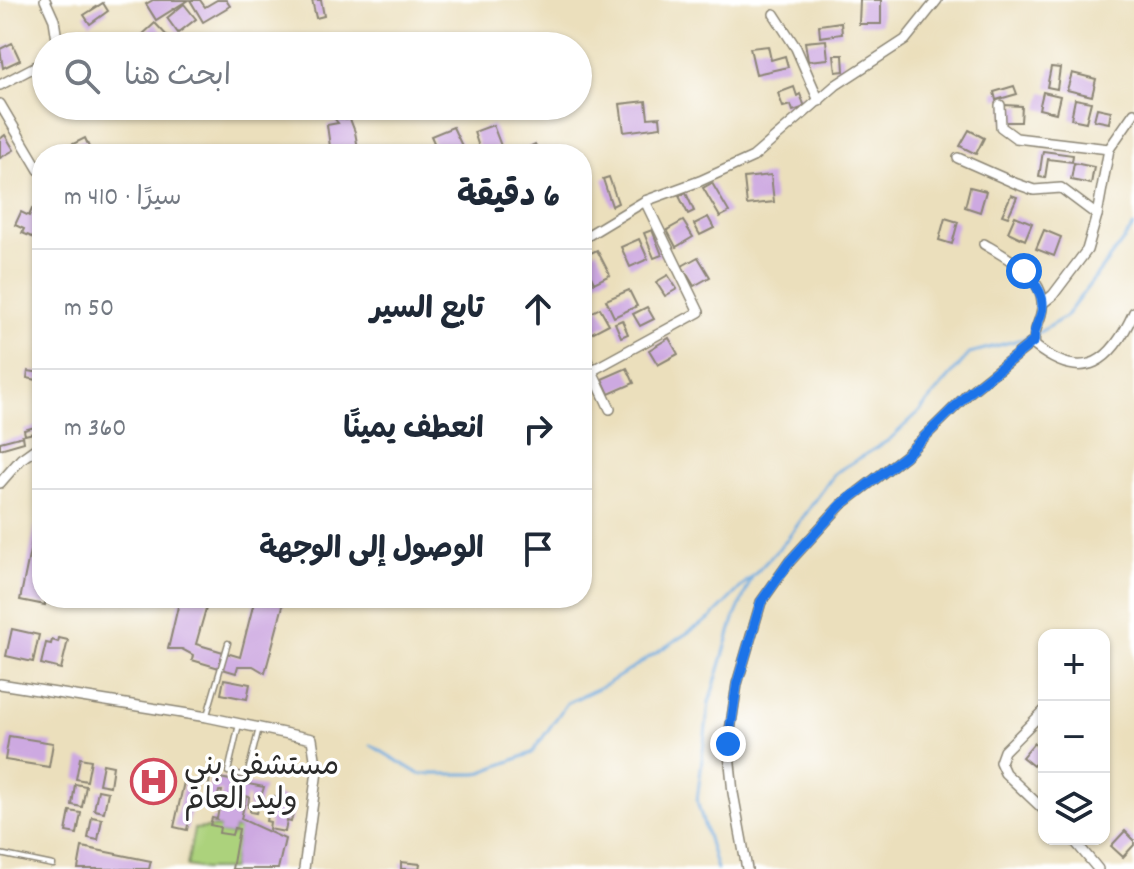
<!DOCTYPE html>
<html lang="ar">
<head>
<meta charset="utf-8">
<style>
  body { margin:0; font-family:Dekko,"Playpen Sans Arabic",sans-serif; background:#f2f2f3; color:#1f2937; direction:rtl }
  .controls { position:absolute; right:24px; bottom:24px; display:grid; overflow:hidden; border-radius:16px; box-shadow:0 2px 6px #0004 }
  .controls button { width:72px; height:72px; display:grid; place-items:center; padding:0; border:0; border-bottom:2px solid #e0e1e3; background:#fff; color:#1f2937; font:40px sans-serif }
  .stop { position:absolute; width:24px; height:24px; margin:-18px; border:6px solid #1a73e8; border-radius:50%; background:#fff }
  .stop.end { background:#1a73e8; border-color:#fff; box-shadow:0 2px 8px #0008 }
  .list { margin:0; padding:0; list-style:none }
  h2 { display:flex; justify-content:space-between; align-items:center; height:104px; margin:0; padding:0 32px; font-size:34px }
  h2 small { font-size:26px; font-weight:400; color:#747a83 }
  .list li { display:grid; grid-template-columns:52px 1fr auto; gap:24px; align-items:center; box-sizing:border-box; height:120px; padding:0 32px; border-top:2px solid #e0e1e3 }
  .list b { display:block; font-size:30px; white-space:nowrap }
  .list em { font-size:26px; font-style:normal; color:#747a83 }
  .icon { flex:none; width:44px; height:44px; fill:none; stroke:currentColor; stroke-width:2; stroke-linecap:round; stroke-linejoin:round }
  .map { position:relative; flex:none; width:1134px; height:869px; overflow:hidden; direction:ltr }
  .search { position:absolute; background:#fff; box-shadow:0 2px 6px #0004; left:32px; top:32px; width:560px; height:88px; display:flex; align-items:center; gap:20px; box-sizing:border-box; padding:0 28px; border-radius:44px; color:#747a83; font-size:30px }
  .panel { position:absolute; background:#fff; box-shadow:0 2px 6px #0004; left:32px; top:144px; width:560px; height:464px; border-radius:32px; direction:rtl }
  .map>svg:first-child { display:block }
  .green { fill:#acd27c; stroke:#6c7e54; stroke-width:2 }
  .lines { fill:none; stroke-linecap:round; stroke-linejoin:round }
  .stream { stroke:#6ba7dc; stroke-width:3 }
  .building { fill:#cda9e1 }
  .lane-casing { stroke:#8b8574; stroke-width:7 }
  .street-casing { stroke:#8b8574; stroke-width:12 }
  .lane { stroke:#fff; stroke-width:4 }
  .street { stroke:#fff; stroke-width:9 }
  .route { stroke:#1a73e8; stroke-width:10 }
  .labels { text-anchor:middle; stroke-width:7; stroke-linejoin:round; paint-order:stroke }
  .poi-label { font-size:30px; fill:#2b2b2b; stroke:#fff; text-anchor:start }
</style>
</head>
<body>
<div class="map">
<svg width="1134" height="869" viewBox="0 0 1134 869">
  <rect width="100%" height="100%" fill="#fff"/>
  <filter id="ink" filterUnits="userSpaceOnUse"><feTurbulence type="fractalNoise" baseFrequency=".0125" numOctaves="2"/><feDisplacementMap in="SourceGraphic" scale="16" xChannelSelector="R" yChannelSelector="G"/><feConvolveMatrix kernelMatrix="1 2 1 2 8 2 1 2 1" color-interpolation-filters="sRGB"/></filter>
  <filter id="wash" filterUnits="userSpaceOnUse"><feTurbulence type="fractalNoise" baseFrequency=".006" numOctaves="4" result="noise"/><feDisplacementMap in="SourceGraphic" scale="32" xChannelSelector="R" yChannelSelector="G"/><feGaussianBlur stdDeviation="1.8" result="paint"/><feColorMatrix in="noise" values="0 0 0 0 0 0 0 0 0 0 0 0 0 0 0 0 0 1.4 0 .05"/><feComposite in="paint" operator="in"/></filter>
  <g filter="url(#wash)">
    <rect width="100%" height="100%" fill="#ebdfbc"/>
    <!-- green -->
    <path class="green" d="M220,827V833L232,835L234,828L240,829L232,869H204L187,866L194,829Z"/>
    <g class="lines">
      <!-- stream -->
      <g class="stream">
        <path d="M371,745L419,774H477L532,753L567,703L607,684L711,618L749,579"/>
        <path d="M717,869L697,801L709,703L734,619L752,577L786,541L835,473L889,440L920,411L970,353L1033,336L1065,317L1134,226"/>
      </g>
    </g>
    <g id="blocks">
      <!-- building -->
      <g class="building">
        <path d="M153,0H188L156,20L146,4Z"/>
        <path d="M190,0H200L205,7L217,0H226L230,6L203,22Z"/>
        <path d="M312,0H321L324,16L316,18Z"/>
        <path d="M860,0H881V24H859Z"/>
        <path d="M103,3L108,11L90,24L84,15Z"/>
        <path d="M184,4L196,19L178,33L167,18Z"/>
        <path d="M841,22L842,34L820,37L819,25Z"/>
        <path d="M155,23L170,39L162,46H152L142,35Z"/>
        <path d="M826,40L828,59L808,61L805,42Z"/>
        <path d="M12,43L20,60L3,68L0,49Z"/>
        <path d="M768,46L771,60L785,56L788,67L756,74L750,48Z"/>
        <path d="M834,55H843L844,71L836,72Z"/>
        <path d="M1051,67L1060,68L1057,89L1047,87Z"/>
        <path d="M1072,73L1096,79L1092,96L1067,90Z"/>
        <path d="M1014,86L1017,94L996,100L994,92Z"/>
        <path d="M794,87L797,96L800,94L805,107L793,111L791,105L783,107L778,93Z"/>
        <path d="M1043,92L1060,96L1056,113L1039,109Z"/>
        <path d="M1075,99L1091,102L1086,122L1071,119Z"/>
        <path d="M646,101L648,118L660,117L661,127L624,132L620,104Z"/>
        <path d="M1004,105L1022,106L1021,122H1004Z"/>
        <path d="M1097,108L1111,111L1109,123L1094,120Z"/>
        <path d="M334,118L350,119L355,132L359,154H331L327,125L338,123Z"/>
        <path d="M493,125L501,146L481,153L474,132Z"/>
        <path d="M453,127L463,148L448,154H439L431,136Z"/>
        <path d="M969,130L984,138L976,154L960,146Z"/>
        <path d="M5,135L14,150L0,158V139Z"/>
        <path d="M85,138L92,154H68L65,148Z"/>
        <path d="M535,144L540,154H525L523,150Z"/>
        <path d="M1043,151L1073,155L1072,162L1048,159L1045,178L1039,177Z"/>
        <path d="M1074,163L1094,167L1091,184L1071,180Z"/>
        <path d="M771,175L774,202L747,205L744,178Z"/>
        <path d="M609,177L618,203L612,206L603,179Z"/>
        <path d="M712,183L729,212L720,217L703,188Z"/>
        <path d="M970,187L986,191L980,212L965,207Z"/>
        <path d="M686,193L694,211L688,214L679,196Z"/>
        <path d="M1011,195L1017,197L1008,217L1002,215Z"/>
        <path d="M32,209L42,214V241L22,233L24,229L15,225L21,212L29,216Z"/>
        <path d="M1015,216L1032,223L1025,240L1008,232Z"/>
        <path d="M708,217L714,228L700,235L694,224Z"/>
        <path d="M945,218L958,222L952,244L939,240Z"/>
        <path d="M683,221L693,237L676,247L667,230Z"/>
        <path d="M652,230L662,255L654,258L644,233Z"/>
        <path d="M1044,230L1061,237L1054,256L1036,249Z"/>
        <path d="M639,239L648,259L630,267L621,247Z"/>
        <path d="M597,250L610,275L594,283L582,257Z"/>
        <path d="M698,257L710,277L694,286L682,266Z"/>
        <path d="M668,275L677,289L665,296L656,282Z"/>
        <path d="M629,290L637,306L614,317L606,300Z"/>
        <path d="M647,307L654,319L640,326L633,314Z"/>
        <path d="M600,308L609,324L590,334L582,318Z"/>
        <path d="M622,320L628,334L621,337L615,323Z"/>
        <path d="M669,338L678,354L658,365L649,350Z"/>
        <path d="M627,368L634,383L609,394L602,379Z"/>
        <path d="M28,371L42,373V381L27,378Z"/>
        <path d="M42,425V431L25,435L24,430Z"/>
        <path d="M23,436L24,442L0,449V442Z"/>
        <path d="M35,526L42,528V598H46L45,605L20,600Z"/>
        <path d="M180,598H209L196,644L240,657L255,598H285L265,673L253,666H238L236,673L192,660L193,655L182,649H168Z"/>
        <path d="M12,629L39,635L33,662L6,656Z"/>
        <path d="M59,638L68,640L61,669L41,664L46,643L51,644L52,640L58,642Z"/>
        <path d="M224,679L250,684L247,699L221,694Z"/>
        <path d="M9,736L53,743L49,767L5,760Z"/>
        <path d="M1034,743L1044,754L1033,766L1022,757Z"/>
        <path d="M80,758L91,760L87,781L76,779Z"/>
        <path d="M103,764L113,766L110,786L99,784Z"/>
        <path d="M232,774L245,776L243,783L264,787L256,813L250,812V808L248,807L249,797L246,796L241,819L285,839L278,869H232L239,829L234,828L232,835L219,833L220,827L210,825L212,818L217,819L222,791H219L217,801L214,800L213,804L207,803L210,776L230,780Z"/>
        <path d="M184,782L196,785L187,830L174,827Z"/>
        <path d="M75,784L86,786L82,807L72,805Z"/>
        <path d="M98,790L108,792L104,812L94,810Z"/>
        <path d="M275,796L290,799L288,806L294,808L291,822L287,821L285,832L269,829L270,822L266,821L270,802L274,803Z"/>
        <path d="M70,811L81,813L77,834L66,832Z"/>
        <path d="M92,817L102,819L98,840L88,838Z"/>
        <path d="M1125,831L1134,840V845L1123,857L1111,846Z"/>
        <path d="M82,847L151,861L149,869H78Z"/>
        <path d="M401,862L420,864L419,869H401Z"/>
      </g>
    </g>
  </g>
  <g filter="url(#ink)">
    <use href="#blocks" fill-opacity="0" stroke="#8b8574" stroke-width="2"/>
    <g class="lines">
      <defs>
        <g id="lane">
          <path d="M207,715L228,643"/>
          <path d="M239,724L228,772L247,776L259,728"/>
          <path d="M0,854L53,865"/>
        </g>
        <g id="street">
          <path d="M45,0L54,20L58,46"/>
          <path d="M774,14L796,48L819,101"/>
          <path d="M58,38L72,40L78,46"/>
          <path d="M0,85L46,61"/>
          <path d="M0,104L39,170"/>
          <path d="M1000,105L1001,127L1016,138L1109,149"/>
          <path d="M958,158L1017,184L1034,190L1061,188L1097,215"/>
          <path d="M582,239L645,201L700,181L753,157L836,85L905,40L937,0"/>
          <path d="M984,244C1006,257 1046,277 1042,308C1041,322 1032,330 1035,346C1085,385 1112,361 1134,312"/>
          <path d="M1043,303L1053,295L1087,250L1097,215L1109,149L1134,113"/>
          <path d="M582,350L610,409"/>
          <path d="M593,370L699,312L645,201"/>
          <path d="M0,483L21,459L42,444"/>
          <path d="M0,684L207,717L312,739L317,771L304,869"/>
          <path d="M1044,711L1004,751L1000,762L1005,773L1044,810"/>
          <path d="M1073,839L1098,869"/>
          <path d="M747,869L733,793L728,744L737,684L761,602L790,561L841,505L905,456L970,392L1034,341"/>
        </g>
      </defs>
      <!-- lane casing -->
      <use href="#lane" class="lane-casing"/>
      <!-- street casing -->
      <use href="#street" class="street-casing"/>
      <!-- lane -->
      <use href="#lane" class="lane"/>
      <!-- street -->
      <use href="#street" class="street"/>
    </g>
  </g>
  <g class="lines" filter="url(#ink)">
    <!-- route -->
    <path class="route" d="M728,744L737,684L761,602L790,561L841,505L905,456L970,392L1034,341C1033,330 1038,325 1041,314C1047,297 1035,283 1024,271"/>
  </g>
  <!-- icons -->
  <defs>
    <symbol id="hospital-ring" viewBox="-11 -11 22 22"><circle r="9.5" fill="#fff" stroke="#d1495b" stroke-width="1.5"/><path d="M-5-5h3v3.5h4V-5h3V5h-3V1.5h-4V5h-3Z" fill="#d1495b"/></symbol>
  </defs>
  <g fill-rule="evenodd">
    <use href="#hospital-ring" x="128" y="756" width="51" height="51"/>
  </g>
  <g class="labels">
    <!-- poi labels -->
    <g class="poi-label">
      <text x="184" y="774">مستشفى بني<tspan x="184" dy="34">وليد العام</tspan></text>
    </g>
  </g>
</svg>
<div class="controls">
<button>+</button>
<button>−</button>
<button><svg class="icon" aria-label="layers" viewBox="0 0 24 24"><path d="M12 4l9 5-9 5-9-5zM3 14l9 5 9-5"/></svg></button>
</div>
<div class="stop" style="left:1024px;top:271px"></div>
<div class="stop end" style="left:728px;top:744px"></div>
<div class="search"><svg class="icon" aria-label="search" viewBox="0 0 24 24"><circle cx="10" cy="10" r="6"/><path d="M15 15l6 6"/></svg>ابحث هنا</div>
<section class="panel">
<h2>6 دقيقة<small>سيرًا · 410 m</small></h2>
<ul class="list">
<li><svg class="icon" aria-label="ahead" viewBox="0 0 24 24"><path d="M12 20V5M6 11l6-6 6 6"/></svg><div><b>تابع السير</b></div><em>50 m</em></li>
<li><svg class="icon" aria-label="right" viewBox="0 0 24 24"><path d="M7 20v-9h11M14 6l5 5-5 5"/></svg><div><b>انعطف يمينًا</b></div><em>360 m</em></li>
<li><svg class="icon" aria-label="arrive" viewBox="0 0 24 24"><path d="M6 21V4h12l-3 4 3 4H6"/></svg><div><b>الوصول إلى الوجهة</b></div></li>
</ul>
</section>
</div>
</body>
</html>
